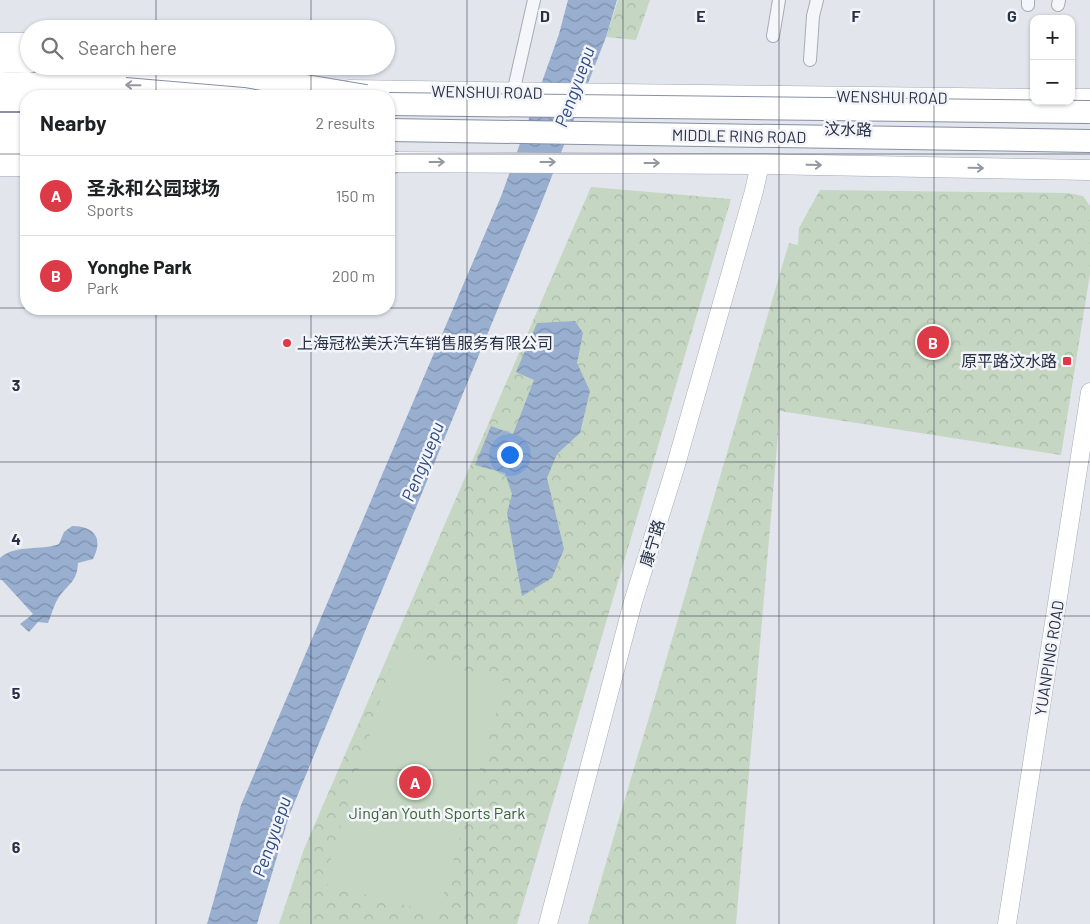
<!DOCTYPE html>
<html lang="en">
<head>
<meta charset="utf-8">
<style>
  body { margin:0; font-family:Barlow,"Noto Sans SC",sans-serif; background:#f2f2f2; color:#202124 }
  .controls { position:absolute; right:15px; top:15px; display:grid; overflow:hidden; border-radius:10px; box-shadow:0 1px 4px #0004 }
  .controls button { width:45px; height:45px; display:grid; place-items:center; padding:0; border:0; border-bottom:1px solid #e0e0e0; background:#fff; color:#202124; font:25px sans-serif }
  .you { position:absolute; left:509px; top:454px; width:18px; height:18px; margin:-12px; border:4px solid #fff; border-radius:50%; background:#1a73e8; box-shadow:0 0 0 8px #1a73e833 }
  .badge { display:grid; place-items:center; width:32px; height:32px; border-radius:50%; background:#de3946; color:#fff; font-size:16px; font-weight:700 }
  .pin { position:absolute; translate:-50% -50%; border:2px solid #fff; box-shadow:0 1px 5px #0006 }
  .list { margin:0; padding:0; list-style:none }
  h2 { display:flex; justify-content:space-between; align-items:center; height:65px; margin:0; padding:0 20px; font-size:21px }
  h2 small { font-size:16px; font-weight:400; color:#757577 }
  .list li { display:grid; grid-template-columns:32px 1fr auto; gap:15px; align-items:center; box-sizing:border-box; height:80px; padding:0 20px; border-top:1px solid #e0e0e0 }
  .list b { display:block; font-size:19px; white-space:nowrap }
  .list p { margin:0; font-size:16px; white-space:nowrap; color:#757577 }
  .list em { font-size:16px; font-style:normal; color:#757577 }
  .icon { flex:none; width:28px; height:28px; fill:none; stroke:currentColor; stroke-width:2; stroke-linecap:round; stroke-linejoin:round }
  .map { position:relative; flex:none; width:1090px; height:924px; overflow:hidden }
  .search { position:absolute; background:#fff; box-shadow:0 1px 4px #0004; left:20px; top:20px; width:375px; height:55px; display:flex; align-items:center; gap:12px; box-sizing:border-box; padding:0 18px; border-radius:28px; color:#757577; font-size:19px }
  .panel { position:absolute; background:#fff; box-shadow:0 1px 4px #0004; left:20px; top:90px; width:375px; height:225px; border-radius:20px }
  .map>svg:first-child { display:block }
  .park { fill:url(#park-crowns) }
  .pitch { fill:#c5d7c2 }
  .water { fill:url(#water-waves) }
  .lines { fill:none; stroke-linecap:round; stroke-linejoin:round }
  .street-casing { stroke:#a6abb7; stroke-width:14 }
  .secondary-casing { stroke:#a6abb7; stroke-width:19 }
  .primary-casing { stroke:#9fa8b9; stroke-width:21 }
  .highway-casing { stroke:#8790a4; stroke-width:24 }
  .street { stroke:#f5f6f9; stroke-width:12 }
  .secondary { stroke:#fff; stroke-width:18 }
  .primary { stroke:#fff; stroke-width:20 }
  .highway { stroke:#fff; stroke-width:22 }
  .highway-bridge-casing { stroke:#8790a4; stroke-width:24; stroke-linecap:butt }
  .highway-bridge { stroke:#fff; stroke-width:22 }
  .oneway { stroke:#9498a2 }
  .grid { fill:none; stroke:#283046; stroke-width:1; stroke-opacity:0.55 }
  .poi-dot { fill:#de3946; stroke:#f2f4f9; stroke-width:2 }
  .labels { text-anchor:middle; stroke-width:5; stroke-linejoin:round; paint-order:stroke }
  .street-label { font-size:16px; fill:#283046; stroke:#f2f4f9 }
  .poi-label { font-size:16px; fill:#283046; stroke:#f2f4f9; text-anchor:start }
  .park-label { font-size:16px; fill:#396333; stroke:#f2f4f9 }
  .water-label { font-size:18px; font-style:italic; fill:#2c4b7f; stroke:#f2f4f9 }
  .grid-label { font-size:16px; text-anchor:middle; font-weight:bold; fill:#283046; stroke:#f2f4f9; stroke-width:5; stroke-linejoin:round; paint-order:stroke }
</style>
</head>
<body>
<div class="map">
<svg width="1090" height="924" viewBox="0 0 1090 924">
  <defs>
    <pattern id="park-crowns" width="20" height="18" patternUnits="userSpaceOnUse" patternTransform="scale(1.25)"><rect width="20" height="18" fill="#c5d7c2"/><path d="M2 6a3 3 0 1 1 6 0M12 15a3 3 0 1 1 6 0" fill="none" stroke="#a9b9a8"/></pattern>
    <pattern id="water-waves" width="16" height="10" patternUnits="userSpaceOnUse" patternTransform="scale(1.25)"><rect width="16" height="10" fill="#99afd0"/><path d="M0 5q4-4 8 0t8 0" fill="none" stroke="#7d8fab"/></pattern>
  </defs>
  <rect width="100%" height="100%" fill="#e2e5ec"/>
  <!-- park -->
  <g class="park">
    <path d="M618,0H650L636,40L606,37Z"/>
    <path d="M591,187L731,199L517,924H279L304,849Z"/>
    <path d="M820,190L1068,193L1083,196L1090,206V274L1061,455L780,411L736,924H588L789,243L798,245L799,228Z"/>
  </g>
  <!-- pitch -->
  <path class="pitch" d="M396,651L505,682L438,914L323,883Z"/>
  <!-- water -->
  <g class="water">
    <path d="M568,0H617L606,37L543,199L289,816L257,924H207L241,805L502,194L559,34Z"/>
    <path d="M575,321L583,333L577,363L590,391L580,433L557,454L547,478L564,549L552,578L522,596L507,513L512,494L505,473L475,465L491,426L513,434L534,380L516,372L537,323Z"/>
    <path d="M72,526C94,526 104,538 93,559L78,563C77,582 69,583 59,597C55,602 51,616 48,623L38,622L29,632L20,624L33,614L2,580H0V558C15,544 41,551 59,544L64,532Z"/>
  </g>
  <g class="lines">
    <defs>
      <g id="street">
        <path d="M1028,5V0"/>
        <path d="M1058,5L1059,0"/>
        <path d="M773,36L779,0"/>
        <path d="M810,60L813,16L817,0"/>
        <path d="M513,93L534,0"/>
      </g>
      <g id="secondary">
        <path d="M548,924L633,602L675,468L754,191L760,164"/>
        <path d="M1007,924L1090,392"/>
      </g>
      <g id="primary">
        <path d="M0,43H29"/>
        <path d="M0,82L270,88"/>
        <path d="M349,90L617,94L1034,99"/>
        <path d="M1071,99H1090"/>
        <path d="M0,141L26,142"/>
        <path d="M389,162L760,164L1090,170"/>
        <path d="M0,166H26"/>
      </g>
      <g id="highway">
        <path d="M0,61L29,62"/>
        <path d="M0,100H26"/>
        <path d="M0,124H26"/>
        <path d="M389,130L1090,141"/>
        <path d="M0,154H26"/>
        <path d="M389,162H392"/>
      </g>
    </defs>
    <!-- street casing -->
    <use href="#street" class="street-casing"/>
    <!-- secondary casing -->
    <use href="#secondary" class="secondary-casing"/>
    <!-- primary casing -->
    <use href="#primary" class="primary-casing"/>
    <!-- highway casing -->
    <use href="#highway" class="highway-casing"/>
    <!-- street -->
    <use href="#street" class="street"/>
    <!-- secondary -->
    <use href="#secondary" class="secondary"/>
    <!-- primary -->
    <use href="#primary" class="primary"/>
    <!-- highway -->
    <use href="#highway" class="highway"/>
    <defs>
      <g id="highway-bridge">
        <path d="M127,66L245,76L366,96"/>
        <path d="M389,104L1090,112"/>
      </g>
    </defs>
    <!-- highway-bridge casing -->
    <use href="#highway-bridge" class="highway-bridge-casing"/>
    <!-- highway-bridge -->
    <use href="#highway-bridge" class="highway-bridge"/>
  </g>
  <!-- one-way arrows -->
  <defs><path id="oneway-shaft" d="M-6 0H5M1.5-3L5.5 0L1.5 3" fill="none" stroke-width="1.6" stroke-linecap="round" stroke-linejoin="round" transform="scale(1.25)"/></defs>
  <g class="oneway">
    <use href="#oneway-shaft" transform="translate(133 85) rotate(-179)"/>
    <use href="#oneway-shaft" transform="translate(437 162)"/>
    <use href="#oneway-shaft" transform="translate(548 162)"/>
    <use href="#oneway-shaft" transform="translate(652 163)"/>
    <use href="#oneway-shaft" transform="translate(814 165) rotate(1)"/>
    <use href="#oneway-shaft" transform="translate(976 168) rotate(1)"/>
  </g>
  <!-- grid -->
  <path class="grid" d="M156,0V29M311,0V29M467,0V924M623,0V924M779,0V924M934,0V924M156,66V96M311,66V96M0,154H26M389,154H1090M0,308H26M389,308H1090M156,309V924M311,309V924M0,462H1090M0,616H1090M0,770H1090"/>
  <!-- markers -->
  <g class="poi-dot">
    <circle cx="287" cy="343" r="5"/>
    <rect x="1062" y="356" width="10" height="10" rx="2.5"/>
  </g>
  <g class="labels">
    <!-- street labels -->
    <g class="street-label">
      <text transform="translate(487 92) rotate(1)" y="6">WENSHUI ROAD</text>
      <text transform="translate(892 97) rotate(1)" y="6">WENSHUI ROAD</text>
      <text transform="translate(848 129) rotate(1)" y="6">汶水路</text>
      <text transform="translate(739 136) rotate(1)" y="6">MIDDLE RING ROAD</text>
      <text transform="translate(652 543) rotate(-73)" y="6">康宁路</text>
      <text transform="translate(1049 658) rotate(-81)" y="6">YUANPING ROAD</text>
    </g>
    <!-- poi labels -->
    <g class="poi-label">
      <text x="297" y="349">上海冠松美沃汽车销售服务有限公司</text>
      <text x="1057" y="367" text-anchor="end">原平路汶水路</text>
    </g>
    <!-- park labels -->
    <g class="park-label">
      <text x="437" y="819">Jing'an Youth Sports Park</text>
    </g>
    <!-- water labels -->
    <g class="water-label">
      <text transform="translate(575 87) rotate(-70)" y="6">Pengyuepu</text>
      <text transform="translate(423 462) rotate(-68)" y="6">Pengyuepu</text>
      <text transform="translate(272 837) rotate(-71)" y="6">Pengyuepu</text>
    </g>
  </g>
  <g class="grid-label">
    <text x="545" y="22">D</text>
    <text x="701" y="22">E</text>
    <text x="856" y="22">F</text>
    <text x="1012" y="22">G</text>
    <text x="16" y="391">3</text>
    <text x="16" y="545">4</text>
    <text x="16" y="699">5</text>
    <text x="16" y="853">6</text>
  </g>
</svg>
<div class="controls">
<button>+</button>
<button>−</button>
</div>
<div class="you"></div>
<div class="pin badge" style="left:415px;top:782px">A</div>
<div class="pin badge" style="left:933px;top:342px">B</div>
<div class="search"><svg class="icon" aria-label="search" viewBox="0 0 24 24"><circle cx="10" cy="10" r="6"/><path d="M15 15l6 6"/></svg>Search here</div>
<section class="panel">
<h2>Nearby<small>2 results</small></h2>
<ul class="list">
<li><span class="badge">A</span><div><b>圣永和公园球场</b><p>Sports</p></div><em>150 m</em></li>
<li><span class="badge">B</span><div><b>Yonghe Park</b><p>Park</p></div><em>200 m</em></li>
</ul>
</section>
</div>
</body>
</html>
